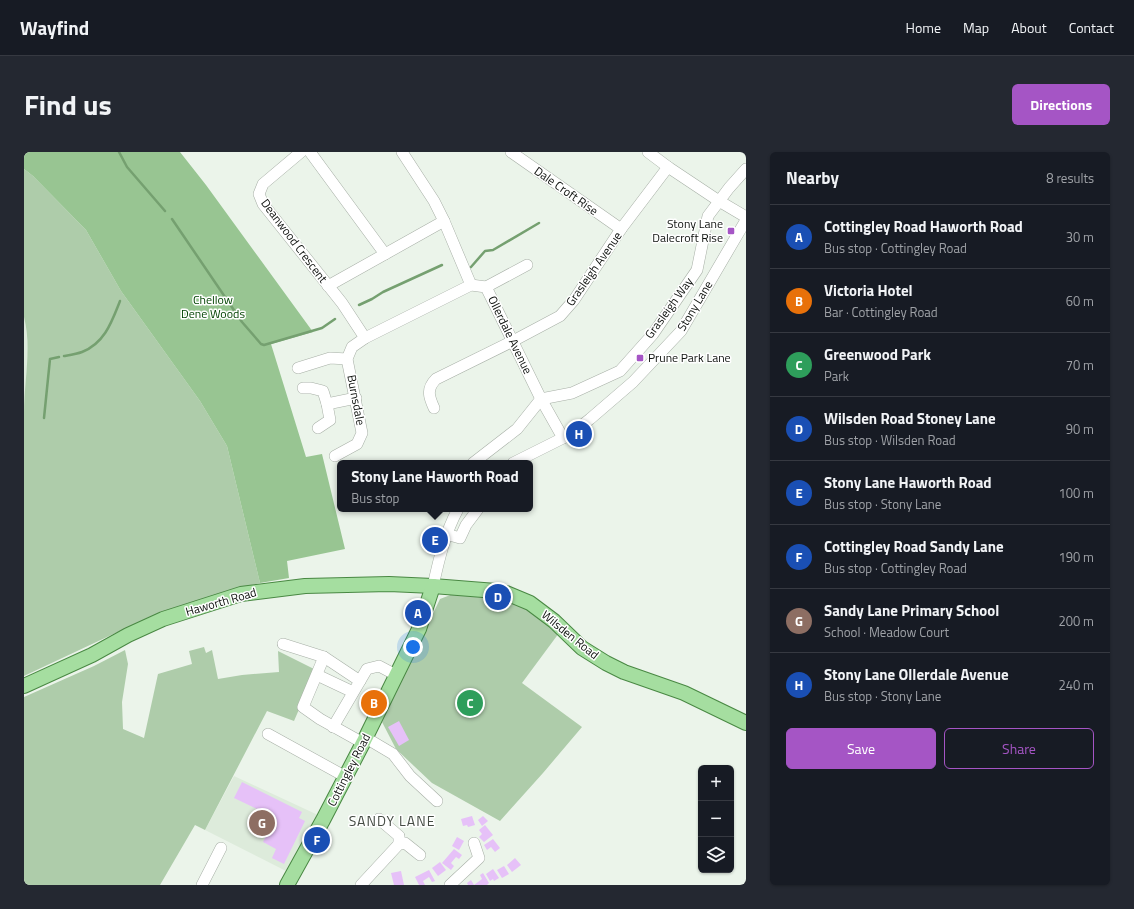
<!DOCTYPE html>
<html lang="en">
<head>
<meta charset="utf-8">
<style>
  body { margin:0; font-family:"Titillium Web",sans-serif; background:#242831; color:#f1f3f6 }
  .controls { position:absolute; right:12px; bottom:12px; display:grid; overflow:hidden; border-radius:6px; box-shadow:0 1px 3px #0004 }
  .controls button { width:36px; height:36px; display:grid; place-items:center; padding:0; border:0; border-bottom:1px solid #363941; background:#171b24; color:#f1f3f6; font:20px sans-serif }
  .you { position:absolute; left:389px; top:495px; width:14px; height:14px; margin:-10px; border:3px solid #fff; border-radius:50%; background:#1a73e8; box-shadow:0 0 0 6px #1a73e833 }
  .badge { display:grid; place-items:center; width:26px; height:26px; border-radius:50%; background:#a555c5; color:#fff; font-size:13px; font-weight:700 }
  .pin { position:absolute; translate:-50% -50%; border:2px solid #fff; box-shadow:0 1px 4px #0006 }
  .popup { position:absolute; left:313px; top:308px; width:196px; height:52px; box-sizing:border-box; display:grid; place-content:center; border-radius:6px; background:#171b24; filter:drop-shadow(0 1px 3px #0005); font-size:13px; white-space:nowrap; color:#9ea1a6 }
  .popup b { font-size:15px; color:#f1f3f6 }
  .popup::after { content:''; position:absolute; left:50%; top:100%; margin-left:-8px; border:8px solid transparent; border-top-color:#171b24 }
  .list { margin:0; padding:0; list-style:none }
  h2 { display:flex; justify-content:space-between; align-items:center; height:52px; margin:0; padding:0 16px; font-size:17px }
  h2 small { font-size:13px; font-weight:400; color:#9ea1a6 }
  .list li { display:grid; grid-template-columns:26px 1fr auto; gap:12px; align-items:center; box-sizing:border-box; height:64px; padding:0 16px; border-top:1px solid #363941 }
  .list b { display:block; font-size:15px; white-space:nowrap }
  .list p { margin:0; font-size:13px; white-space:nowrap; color:#9ea1a6 }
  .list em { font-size:13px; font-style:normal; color:#9ea1a6 }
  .actions { display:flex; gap:8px; padding:12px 16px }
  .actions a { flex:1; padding:9px 0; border:1px solid #a555c5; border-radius:6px; text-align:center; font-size:14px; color:#a555c5 }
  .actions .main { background:#a555c5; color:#fff }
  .icon { flex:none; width:22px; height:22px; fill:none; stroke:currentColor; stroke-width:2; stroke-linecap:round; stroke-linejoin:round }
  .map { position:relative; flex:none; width:722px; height:733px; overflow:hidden; border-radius:6px }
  header { display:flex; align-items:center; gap:24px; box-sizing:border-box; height:56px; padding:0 20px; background:#171b24; border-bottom:1px solid #363941 }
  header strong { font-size:19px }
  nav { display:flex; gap:22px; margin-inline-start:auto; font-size:14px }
  .intro { display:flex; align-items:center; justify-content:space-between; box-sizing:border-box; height:96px; padding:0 24px }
  h1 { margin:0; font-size:28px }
  .button { padding:10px 18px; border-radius:6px; background:#a555c5; color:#fff; font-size:14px; font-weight:700 }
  main { display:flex; gap:24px; padding:0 24px }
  aside { flex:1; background:#171b24; border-radius:6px; box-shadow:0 1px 3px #0004 }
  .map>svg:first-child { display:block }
  .built { fill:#ddebdb }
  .green { fill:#aeccaa }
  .forest { fill:#98c592 }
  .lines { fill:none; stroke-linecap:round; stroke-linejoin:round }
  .stream { stroke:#75a070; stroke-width:2.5 }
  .building { fill:#e6c1f8 }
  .minor-casing { stroke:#a7afa6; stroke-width:12 }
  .major-casing { stroke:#498843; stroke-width:16 }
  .minor { stroke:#fff; stroke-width:11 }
  .major { stroke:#a5dea0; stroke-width:14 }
  .poi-dot { fill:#a555c5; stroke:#fff; stroke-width:1.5 }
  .labels { text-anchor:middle; stroke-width:3; stroke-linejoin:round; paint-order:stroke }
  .street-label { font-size:12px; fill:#0d100d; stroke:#fff }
  .poi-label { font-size:12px; fill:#0d100d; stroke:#fff; text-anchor:end }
  .park-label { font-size:12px; fill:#004300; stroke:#fff }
  .quarter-label { font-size:14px; letter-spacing:1px; fill:#444b43; stroke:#fff }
</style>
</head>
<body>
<header>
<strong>Wayfind</strong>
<nav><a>Home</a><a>Map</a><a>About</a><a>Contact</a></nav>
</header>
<div class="intro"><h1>Find us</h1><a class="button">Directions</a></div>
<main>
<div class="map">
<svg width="722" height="733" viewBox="0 0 722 733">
  <rect width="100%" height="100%" fill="#ebf4ea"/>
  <!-- built -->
  <g class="built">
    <path d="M0,165L2,171L4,201L0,258Z"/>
    <path d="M210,624L294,663L264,720L181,678Z"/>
  </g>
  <!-- green -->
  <g class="green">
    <path d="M0,17L9,24L62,78L97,139L176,249L203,294L236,431L198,441L100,477L0,524C0,436 0,349 0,261C0,229 8,196 0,165Z"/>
    <path d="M429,442C456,443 483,444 507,457C517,463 526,474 535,481L498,531L558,575L519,621L476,669L408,631L372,597L358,570L383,515L416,447Z"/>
    <path d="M180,495L182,501L188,498L194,527L218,523L255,520L254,499L292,518L270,569L243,559L181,678L171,673L136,733H0V545L70,514L101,498L104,512L98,550L99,577L120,586L134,522L168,512L165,499Z"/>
  </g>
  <!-- forest -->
  <path class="forest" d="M0,0H156L182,33L289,180L247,192L282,305L298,302L321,397L263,409L265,426L236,431L203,294L176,249L97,139L62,78L9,24L0,17Z"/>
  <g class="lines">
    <!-- stream -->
    <g class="stream">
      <path d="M95,0L103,15L141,59"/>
      <path d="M148,67L218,170L237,192L240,193L298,176L311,167"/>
      <path d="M447,115L461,99L469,98L515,71"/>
      <path d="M335,153L348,147L359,140L418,113"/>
      <path d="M40,204C46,203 53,202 58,200C81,191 88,169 96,149"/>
      <path d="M20,266L26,207L35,205"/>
    </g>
  </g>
  <!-- building -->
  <g class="building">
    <path d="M375,569L385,588L375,594L364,575Z"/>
    <path d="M218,630L278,660L275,666L281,669L260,712L248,706L252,697L239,690L243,682L225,673L233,657L210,646Z"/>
    <path d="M448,664L451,673L444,675L443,673L439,674L437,667Z"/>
    <path d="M459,664L464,669L458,674L454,668Z"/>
    <path d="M461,673L469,683L460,690L455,685L458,682L455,678Z"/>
    <path d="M433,685L440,689L435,698L428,694Z"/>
    <path d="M469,687L476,696L471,700L467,695L463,698L460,693Z"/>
    <path d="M430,697L438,703L435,707L432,705L427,711L430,714L427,718L418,711Z"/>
    <path d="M491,706L497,713L488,720L483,713Z"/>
    <path d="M416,710L422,718L414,724L408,716Z"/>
    <path d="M480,714L485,722L478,726L473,718Z"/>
    <path d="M469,717L475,726L470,729L469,727L466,729L462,722Z"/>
    <path d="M405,718L411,729L408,730L405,725L399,729L401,733H395L391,725Z"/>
    <path d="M377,719L380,733H370L367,721Z"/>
    <path d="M459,721L465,731L463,733H444L443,731L447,728L450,733L458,727L456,723Z"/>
  </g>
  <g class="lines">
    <defs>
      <g id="minor">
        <path d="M277,0L239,32L235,42L239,52L318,151L341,186"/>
        <path d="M286,0L361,102"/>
        <path d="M378,0L410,49L420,69L447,133"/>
        <path d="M487,0L597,77"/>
        <path d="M624,0L644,15L695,49L722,65"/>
        <path d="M304,134L420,69"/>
        <path d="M462,135L503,113"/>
        <path d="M274,216L306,206L323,207"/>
        <path d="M279,236H287L299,239L303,252L306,268L294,276"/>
        <path d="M303,252L332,246"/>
        <path d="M410,256C405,245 402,237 412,227L489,189L536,164L550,148L597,77L644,15"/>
        <path d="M311,304L333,292L338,281L323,207L328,195L341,186L447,133L462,135L517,247L539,286"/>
        <path d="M449,311L493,277L517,247L548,241L596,219L629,182L673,118L684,64L705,36L722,17"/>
        <path d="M489,311L547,282L566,267L609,230L657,179L722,68"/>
        <path d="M422,382L436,386L442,373L454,357"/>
        <path d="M409,434C415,407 421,381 434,357"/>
        <path d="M259,492L300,505L336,529"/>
        <path d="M300,505L279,555L296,567L339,591"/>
        <path d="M293,523L329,540"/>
        <path d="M309,575L343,517L355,514L372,523"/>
        <path d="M244,582L322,625"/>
        <path d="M342,586L369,602L386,624L413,649"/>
        <path d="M355,667L375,684V692"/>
        <path d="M178,733L197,696"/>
        <path d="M337,733L375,692L381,691L396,703"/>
        <path d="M426,733L455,706L450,691"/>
      </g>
      <g id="major">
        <path d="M0,534L68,503L104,483L139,467L217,442L281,434L365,432L409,434L472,439L482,441L506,451L530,469L558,496L582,511L600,520L660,541L722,571"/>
        <path d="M263,733L299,668L339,591L395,477L409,434"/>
      </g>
    </defs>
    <!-- minor casing -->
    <use href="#minor" class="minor-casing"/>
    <!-- major casing -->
    <use href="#major" class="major-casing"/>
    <!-- minor -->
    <use href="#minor" class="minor"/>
    <!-- major -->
    <use href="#major" class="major"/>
  </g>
  <!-- markers -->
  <g class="poi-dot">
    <rect x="703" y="75" width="8" height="8" rx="2"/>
    <rect x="612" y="202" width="8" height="8" rx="2"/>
  </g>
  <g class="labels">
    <!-- street labels -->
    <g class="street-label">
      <text transform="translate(542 39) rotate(35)" y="4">Dale Croft Rise</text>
      <text transform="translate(270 89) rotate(53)" y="4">Deanwood Crescent</text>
      <text transform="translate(570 117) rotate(-55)" y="4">Grasleigh Avenue</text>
      <text transform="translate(671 154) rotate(-59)" y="4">Stony Lane</text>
      <text transform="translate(645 156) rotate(-54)" y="4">Grasleigh Way</text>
      <text transform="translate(486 183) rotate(64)" y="4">Ollerdale Avenue</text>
      <text transform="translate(332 248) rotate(79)" y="4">Burnsdale</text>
      <text transform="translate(197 450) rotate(-16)" y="4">Haworth Road</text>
      <text transform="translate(546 483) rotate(39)" y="4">Wilsden Road</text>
      <text transform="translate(325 618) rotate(-63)" y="4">Cottingley Road</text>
    </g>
    <!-- poi labels -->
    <g class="poi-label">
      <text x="699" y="76">Stony Lane<tspan x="699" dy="14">Dalecroft Rise</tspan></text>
      <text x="624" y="210" text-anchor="start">Prune Park Lane</text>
    </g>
    <!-- park labels -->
    <g class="park-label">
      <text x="189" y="152">Chellow<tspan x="189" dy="14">Dene Woods</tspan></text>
    </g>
    <!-- quarter labels -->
    <g class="quarter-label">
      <text x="368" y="674">SANDY LANE</text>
    </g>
  </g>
</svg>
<div class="controls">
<button>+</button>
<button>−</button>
<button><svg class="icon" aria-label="layers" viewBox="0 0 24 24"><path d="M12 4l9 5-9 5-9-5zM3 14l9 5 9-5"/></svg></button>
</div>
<div class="you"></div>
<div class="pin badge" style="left:394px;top:461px;background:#1a4fb4">A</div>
<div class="pin badge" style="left:350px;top:551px;background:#e8710a">B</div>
<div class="pin badge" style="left:446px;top:551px;background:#2e9e5b">C</div>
<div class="pin badge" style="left:474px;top:445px;background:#1a4fb4">D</div>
<div class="pin badge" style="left:411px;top:388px;background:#1a4fb4">E</div>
<div class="popup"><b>Stony Lane Haworth Road</b>Bus stop</div>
<div class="pin badge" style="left:293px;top:688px;background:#1a4fb4">F</div>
<div class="pin badge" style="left:238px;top:671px;background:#8d6e63">G</div>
<div class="pin badge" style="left:555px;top:282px;background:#1a4fb4">H</div>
</div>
<aside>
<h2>Nearby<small>8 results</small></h2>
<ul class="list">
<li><span class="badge" style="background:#1a4fb4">A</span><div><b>Cottingley Road Haworth Road</b><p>Bus stop · Cottingley Road</p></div><em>30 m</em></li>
<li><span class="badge" style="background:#e8710a">B</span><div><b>Victoria Hotel</b><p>Bar · Cottingley Road</p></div><em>60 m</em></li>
<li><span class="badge" style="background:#2e9e5b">C</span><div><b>Greenwood Park</b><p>Park</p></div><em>70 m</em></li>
<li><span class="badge" style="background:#1a4fb4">D</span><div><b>Wilsden Road Stoney Lane</b><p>Bus stop · Wilsden Road</p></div><em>90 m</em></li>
<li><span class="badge" style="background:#1a4fb4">E</span><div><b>Stony Lane Haworth Road</b><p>Bus stop · Stony Lane</p></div><em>100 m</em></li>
<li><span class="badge" style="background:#1a4fb4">F</span><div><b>Cottingley Road Sandy Lane</b><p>Bus stop · Cottingley Road</p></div><em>190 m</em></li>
<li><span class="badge" style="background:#8d6e63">G</span><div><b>Sandy Lane Primary School</b><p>School · Meadow Court</p></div><em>200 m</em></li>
<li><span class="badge" style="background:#1a4fb4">H</span><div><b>Stony Lane Ollerdale Avenue</b><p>Bus stop · Stony Lane</p></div><em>240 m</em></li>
</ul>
<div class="actions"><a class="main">Save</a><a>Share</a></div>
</aside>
</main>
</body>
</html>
